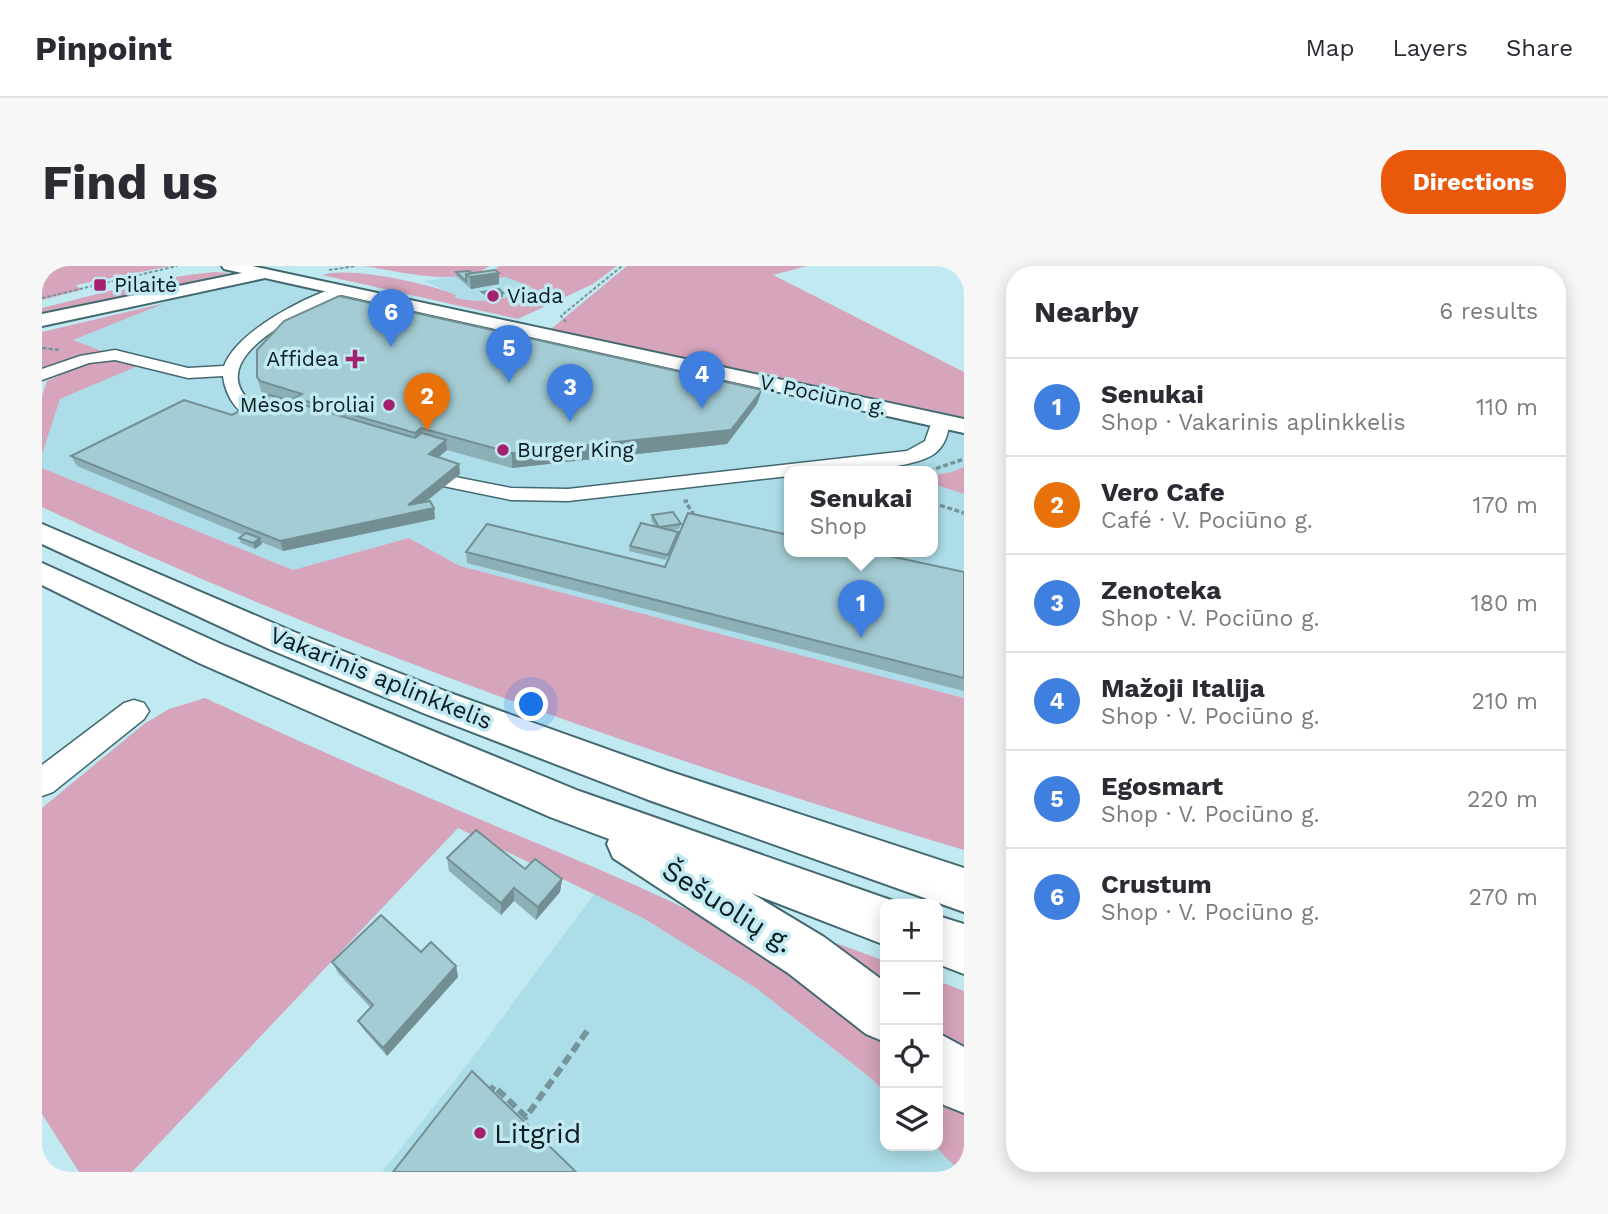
<!DOCTYPE html>
<html lang="en">
<head>
<meta charset="utf-8">
<style>
  body { margin:0; font-family:"Work Sans",sans-serif; background:#f7f7f7; color:#2b2b33 }
  .controls { position:absolute; right:21px; bottom:21px; display:grid; overflow:hidden; border-radius:14px; box-shadow:0 4px 18px #0003 }
  .controls button { width:63px; height:63px; display:grid; place-items:center; padding:0; border:0; border-bottom:2px solid #e1e1e2; background:#fff; color:#2b2b33; font:35px sans-serif }
  .you { position:absolute; left:490px; top:439px; width:24px; height:24px; margin:-18px; border:5px solid #fff; border-radius:50%; background:#1a73e8; box-shadow:0 0 0 10px #1a73e833 }
  .badge { display:grid; place-items:center; width:46px; height:46px; border-radius:50%; background:#ea580c; color:#fff; font-size:23px; font-weight:700 }
  .pin { position:absolute; translate:-50% -58px; filter:drop-shadow(0 2px 4px #0008) }
  .pin::after { content:''; position:absolute; top:37px; width:24px; height:21px; background:inherit; clip-path:polygon(0 0,100% 0,50% 100%) }
  .popup { position:absolute; left:742px; top:200px; width:154px; height:91px; box-sizing:border-box; display:grid; place-content:center; border-radius:14px; background:#fff; filter:drop-shadow(0 2px 5px #0005); font-size:23px; white-space:nowrap; color:#7c7c81 }
  .popup b { font-size:26px; color:#2b2b33 }
  .popup::after { content:''; position:absolute; left:50%; top:100%; margin-left:-14px; border:14px solid transparent; border-top-color:#fff }
  .list { margin:0; padding:0; list-style:none }
  h2 { display:flex; justify-content:space-between; align-items:center; height:91px; margin:0; padding:0 28px; font-size:30px }
  h2 small { font-size:23px; font-weight:400; color:#7c7c81 }
  .list li { display:grid; grid-template-columns:46px 1fr auto; gap:21px; align-items:center; box-sizing:border-box; height:98px; padding:0 28px; border-top:2px solid #e1e1e2 }
  .list b { display:block; font-size:26px; white-space:nowrap }
  .list p { margin:0; font-size:23px; white-space:nowrap; color:#7c7c81 }
  .list em { font-size:23px; font-style:normal; color:#7c7c81 }
  .icon { flex:none; width:38px; height:38px; fill:none; stroke:currentColor; stroke-width:2; stroke-linecap:round; stroke-linejoin:round }
  .map { position:relative; flex:none; width:922px; height:906px; overflow:hidden; border-radius:28px }
  header { display:flex; align-items:center; gap:42px; box-sizing:border-box; height:98px; padding:0 35px; background:#fff; border-bottom:2px solid #e1e1e2 }
  header strong { font-size:33px }
  nav { display:flex; gap:38px; margin-inline-start:auto; font-size:24px }
  .intro { display:flex; align-items:center; justify-content:space-between; box-sizing:border-box; height:168px; padding:0 42px }
  h1 { margin:0; font-size:49px }
  .button { padding:18px 32px; border-radius:28px; background:#ea580c; color:#fff; font-size:24px; font-weight:700 }
  main { display:flex; gap:42px; padding:0 42px }
  aside { flex:1; background:#fff; border-radius:28px; box-shadow:0 4px 18px #0003 }
  .map>svg:first-child { display:block }
  .built { fill:#acdde8 }
  .green { fill:#d6a4bb }
  .lines { fill:none; stroke-linecap:round; stroke-linejoin:round }
  .minor-casing { stroke:#436970; stroke-width:3 }
  .major-casing { stroke:#436970; stroke-width:4 }
  .highway-casing { stroke:#436970; stroke-width:4 }
  .path-far3 { stroke:#76959b; stroke-width:2; stroke-dasharray:3.5 2; stroke-linecap:butt }
  .path-far2 { stroke:#76959b; stroke-width:2.5; stroke-dasharray:4.5 2; stroke-linecap:butt }
  .path-far1 { stroke:#76959b; stroke-width:3.5; stroke-dasharray:5 2.5; stroke-linecap:butt }
  .path { stroke:#76959b; stroke-width:6; stroke-dasharray:10 5; stroke-linecap:butt }
  .minor { fill:#fff; fill-rule:evenodd }
  .major { fill:#fff; fill-rule:evenodd }
  .highway { fill:#fff; fill-rule:evenodd }
  .wall { fill:#8dafb6 }
  .shaded-wall { fill:#738f94 }
  .building { fill:#a4ccd4; stroke:#738f94; stroke-width:2 }
  .poi-dot { fill:#a4216f; stroke:#c0e9f1; stroke-width:2.5 }
  .labels { text-anchor:middle; stroke-width:7; stroke-linejoin:round; paint-order:stroke }
  .far-poi-label { font-size:21px; fill:#0d1c1f; stroke:#c0e9f1; text-anchor:start }
  .far-street-label { font-size:21px; fill:#0d1c1f; stroke:#c0e9f1 }
  .street-label { font-size:24px; fill:#0d1c1f; stroke:#c0e9f1 }
  .near-street-label { font-size:28px; fill:#0d1c1f; stroke:#c0e9f1 }
  .near-poi-label { font-size:28px; fill:#0d1c1f; stroke:#c0e9f1; text-anchor:start }
</style>
</head>
<body>
<header>
<strong>Pinpoint</strong>
<nav><a>Map</a><a>Layers</a><a>Share</a></nav>
</header>
<div class="intro"><h1>Find us</h1><a class="button">Directions</a></div>
<main>
<div class="map">
<svg width="922" height="906" viewBox="0 0 922 906">
  <rect width="100%" height="100%" fill="#c0e9f1"/>
  <!-- built -->
  <g class="built">
    <path d="M431,8L463,11L491,21L474,29L438,37L412,32L414,29L382,15Z"/>
    <path d="M218,15L239,17L922,167V201L910,206L891,209V206H747V286H891V218L922,228V432L418,300L367,272L251,304L0,202V188L18,133L97,99L30,74L138,30Z"/>
    <path d="M552,628L601,652L714,722L830,813L843,827V880H893L918,906H340L432,790Z"/>
  </g>
  <!-- green -->
  <g class="green">
    <path d="M0,0H128L34,19L39,24L0,34Z"/>
    <path d="M322,0H447C419,22 355,5 322,0Z"/>
    <path d="M457,0H575L551,18L476,53L280,9C306,0 386,17 414,29L413,32C444,38 462,35 490,21L463,11L456,12L450,6Z"/>
    <path d="M585,0H765L731,9L922,106V151L509,63Z"/>
    <path d="M172,6L188,7L0,49V42C56,28 114,11 172,6Z"/>
    <path d="M123,37L31,74L65,87L0,106V66Z"/>
    <path d="M69,92L98,99L18,133L0,188V130L5,115L47,96Z"/>
    <path d="M922,201V228L891,218V209L910,206Z"/>
    <path d="M0,202L251,304L367,272L418,300L922,432V584C611,490 294,380 0,241Z"/>
    <path d="M163,432C264,479 365,523 468,566C594,619 742,677 843,769V827L830,813L714,722L601,652L416,562L90,906H37L0,848V542L102,458L127,443Z"/>
    <path d="M758,664L843,695V726L838,722Z"/>
    <path d="M896,715L922,725V796L896,771Z"/>
    <path d="M896,817L922,843V906H918L893,880H896Z"/>
  </g>
  <g class="lines">
    <defs>
      <g id="minor">
        <path d="M299,20L306,24L304,27C275,41 167,84 203,130C208,137 218,140 224,147L221,151C198,157 183,129 181,110L146,112L73,94L47,97L0,114V103L38,90L73,84L146,102L182,100C195,65 264,30 299,20Z"/>
        <path d="M899,150L908,155C906,168 903,180 892,188C866,206 780,206 747,206V210L526,235L469,234L401,220L398,216L401,212L408,210L469,222L526,223L865,185L883,175L890,155Z"/>
        <path d="M92,434L102,437L107,445L102,453L11,526L0,530V499L82,437Z"/>
      </g>
      <path id="major" d="M180,0H210L922,153V167L223,12L0,60V48L200,7L182,3Z"/>
      <g id="highway">
        <path d="M0,258L252,366L408,427L626,505L922,602V646L604,533L381,447L227,383L0,278Z"/>
        <path d="M0,297L181,379L537,525L860,638H843V679L709,627L782,671L843,716V776L824,768L746,707L571,592L565,578L567,573L508,551L157,397L0,319Z"/>
        <path d="M896,650L922,658V708L896,698Z"/>
        <path d="M896,767L922,781V847L902,839L896,833Z"/>
      </g>
    </defs>
    <!-- minor casing -->
    <use href="#minor" class="minor-casing"/>
    <!-- major casing -->
    <use href="#major" class="major-casing"/>
    <!-- highway casing -->
    <use href="#highway" class="highway-casing"/>
    <!-- path-far3 -->
    <g class="path-far3">
      <path d="M287,4L314,0"/>
      <path d="M0,32L135,0"/>
      <path d="M524,56L519,50L580,0"/>
    </g>
    <!-- path-far2 -->
    <path class="path-far2" d="M0,82L17,84"/>
    <!-- path-far1 -->
    <g class="path-far1">
      <path d="M887,205L922,193"/>
      <path d="M646,235H643L654,252"/>
      <path d="M891,237L922,247"/>
    </g>
    <!-- path -->
    <g class="path">
      <path d="M446,828L452,820L484,851L548,761"/>
      <path d="M0,900L4,906"/>
    </g>
    <!-- minor -->
    <use href="#minor" class="minor"/>
    <!-- major -->
    <use href="#major" class="major"/>
    <!-- highway -->
    <use href="#highway" class="highway"/>
  </g>
  <!-- wall -->
  <g class="wall">
    <path d="M414,6L457,7V18L429,23L414,10Z"/>
    <path d="M215,111L715,138L685,178L470,202L405,184L397,191L417,198L418,208L384,235L392,242L393,253L241,285L219,276L220,278L213,283L199,277L197,272L201,269L35,200L29,190L190,149L225,130L222,129L219,125Z"/>
    <path d="M610,249L639,258L637,263L630,264L635,271L624,294L587,285L588,280L613,260L609,254Z"/>
    <path d="M424,286L623,301L922,306V425L425,297Z"/>
    <path d="M405,592L483,603L520,613L518,626L494,654L472,635L459,649L407,605Z"/>
    <path d="M379,686L414,700L416,711L345,790L322,764L316,755L329,742L296,707L290,696Z"/>
  </g>
  <!-- shaded-wall -->
  <g class="shaded-wall">
    <path d="M457,7V18L429,23L428,11Z"/>
    <path d="M461,27V31L445,33V29Z"/>
    <path d="M720,124L715,138L685,178L470,202V187Z"/>
    <path d="M379,162L381,177L374,182L373,167Z"/>
    <path d="M404,174L405,184L388,198L387,188Z"/>
    <path d="M417,198L418,208L370,247L392,242L393,253L241,285L238,275L366,239Z"/>
    <path d="M218,272L220,278L213,283L211,277Z"/>
    <path d="M520,613L518,626L494,654L496,641Z"/>
    <path d="M472,622V635L459,649V637Z"/>
    <path d="M414,700L416,711L345,790L341,782Z"/>
  </g>
  <!-- building -->
  <g class="building">
    <path d="M453,4L457,7L428,11L424,8Z"/>
    <path d="M427,5L430,7L424,8V15L414,6Z"/>
    <path d="M457,23L461,27L445,29L440,26Z"/>
    <path d="M297,30L720,124L689,164L470,187L379,162L373,167L253,132L260,128L218,115L215,111V84L242,55Z"/>
    <path d="M228,129L373,172L380,167L404,174L387,188L417,198L366,239L388,235L392,242L238,275L29,190L142,134L190,149Z"/>
    <path d="M631,246L639,258L617,261L610,249Z"/>
    <path d="M646,247L747,269V286H829L922,306V412L424,286L445,258L623,301Z"/>
    <path d="M599,257L636,266L626,289L588,280Z"/>
    <path d="M204,267L218,272L211,277L197,272Z"/>
    <path d="M434,564L483,603L493,593L520,613L496,641L472,622L459,637L405,592Z"/>
    <path d="M339,649L379,686L389,676L414,700L341,782L316,755L331,739L290,696Z"/>
    <path d="M430,805L534,906H351Z"/>
  </g>
  <!-- markers -->
  <g class="poi-dot">
    <rect x="51" y="12" width="14" height="14" rx="3.5"/>
    <circle cx="451" cy="30" r="7"/>
    <path d="M309.5 82.5h7v7h7v7h-7v7h-7v-7h-7v-7h7z"/>
    <circle cx="347" cy="139" r="7"/>
    <circle cx="461" cy="184" r="7"/>
    <circle cx="438" cy="867" r="7"/>
  </g>
  <g class="labels">
    <!-- far-poi labels -->
    <g class="far-poi-label">
      <text x="72" y="26">Pilaitė</text>
      <text x="465" y="37">Viada</text>
      <text x="297" y="100" text-anchor="end">Affidea</text>
      <text x="333" y="146" text-anchor="end">Mėsos broliai</text>
      <text x="475" y="191">Burger King</text>
    </g>
    <!-- far-street labels -->
    <g class="far-street-label">
      <text transform="translate(781 129) rotate(12)" y="7">V. Pociūno g.</text>
    </g>
    <!-- street labels -->
    <g class="street-label">
      <text transform="translate(339 412) rotate(22)" y="8">Vakarinis aplinkkelis</text>
    </g>
    <!-- near-street labels -->
    <g class="near-street-label">
      <text transform="translate(686 640) rotate(32)" y="10">Šešuolių g.</text>
    </g>
    <!-- near-poi labels -->
    <g class="near-poi-label">
      <text x="452" y="877">Litgrid</text>
    </g>
  </g>
</svg>
<div class="controls">
<button>+</button>
<button>−</button>
<button><svg class="icon" aria-label="locate" viewBox="0 0 24 24"><circle cx="12" cy="12" r="6"/><path d="M12 2v4M12 18v4M2 12h4M18 12h4"/></svg></button>
<button><svg class="icon" aria-label="layers" viewBox="0 0 24 24"><path d="M12 4l9 5-9 5-9-5zM3 14l9 5 9-5"/></svg></button>
</div>
<div class="you"></div>
<div class="pin badge" style="left:819px;top:372px;background:#3f7fe0">1</div>
<div class="popup"><b>Senukai</b>Shop</div>
<div class="pin badge" style="left:385px;top:165px;background:#e8710a">2</div>
<div class="pin badge" style="left:528px;top:156px;background:#3f7fe0">3</div>
<div class="pin badge" style="left:660px;top:143px;background:#3f7fe0">4</div>
<div class="pin badge" style="left:467px;top:117px;background:#3f7fe0">5</div>
<div class="pin badge" style="left:349px;top:81px;background:#3f7fe0">6</div>
</div>
<aside>
<h2>Nearby<small>6 results</small></h2>
<ul class="list">
<li><span class="badge" style="background:#3f7fe0">1</span><div><b>Senukai</b><p>Shop · Vakarinis aplinkkelis</p></div><em>110 m</em></li>
<li><span class="badge" style="background:#e8710a">2</span><div><b>Vero Cafe</b><p>Café · V. Pociūno g.</p></div><em>170 m</em></li>
<li><span class="badge" style="background:#3f7fe0">3</span><div><b>Zenoteka</b><p>Shop · V. Pociūno g.</p></div><em>180 m</em></li>
<li><span class="badge" style="background:#3f7fe0">4</span><div><b>Mažoji Italija</b><p>Shop · V. Pociūno g.</p></div><em>210 m</em></li>
<li><span class="badge" style="background:#3f7fe0">5</span><div><b>Egosmart</b><p>Shop · V. Pociūno g.</p></div><em>220 m</em></li>
<li><span class="badge" style="background:#3f7fe0">6</span><div><b>Crustum</b><p>Shop · V. Pociūno g.</p></div><em>270 m</em></li>
</ul>
</aside>
</main>
</body>
</html>
